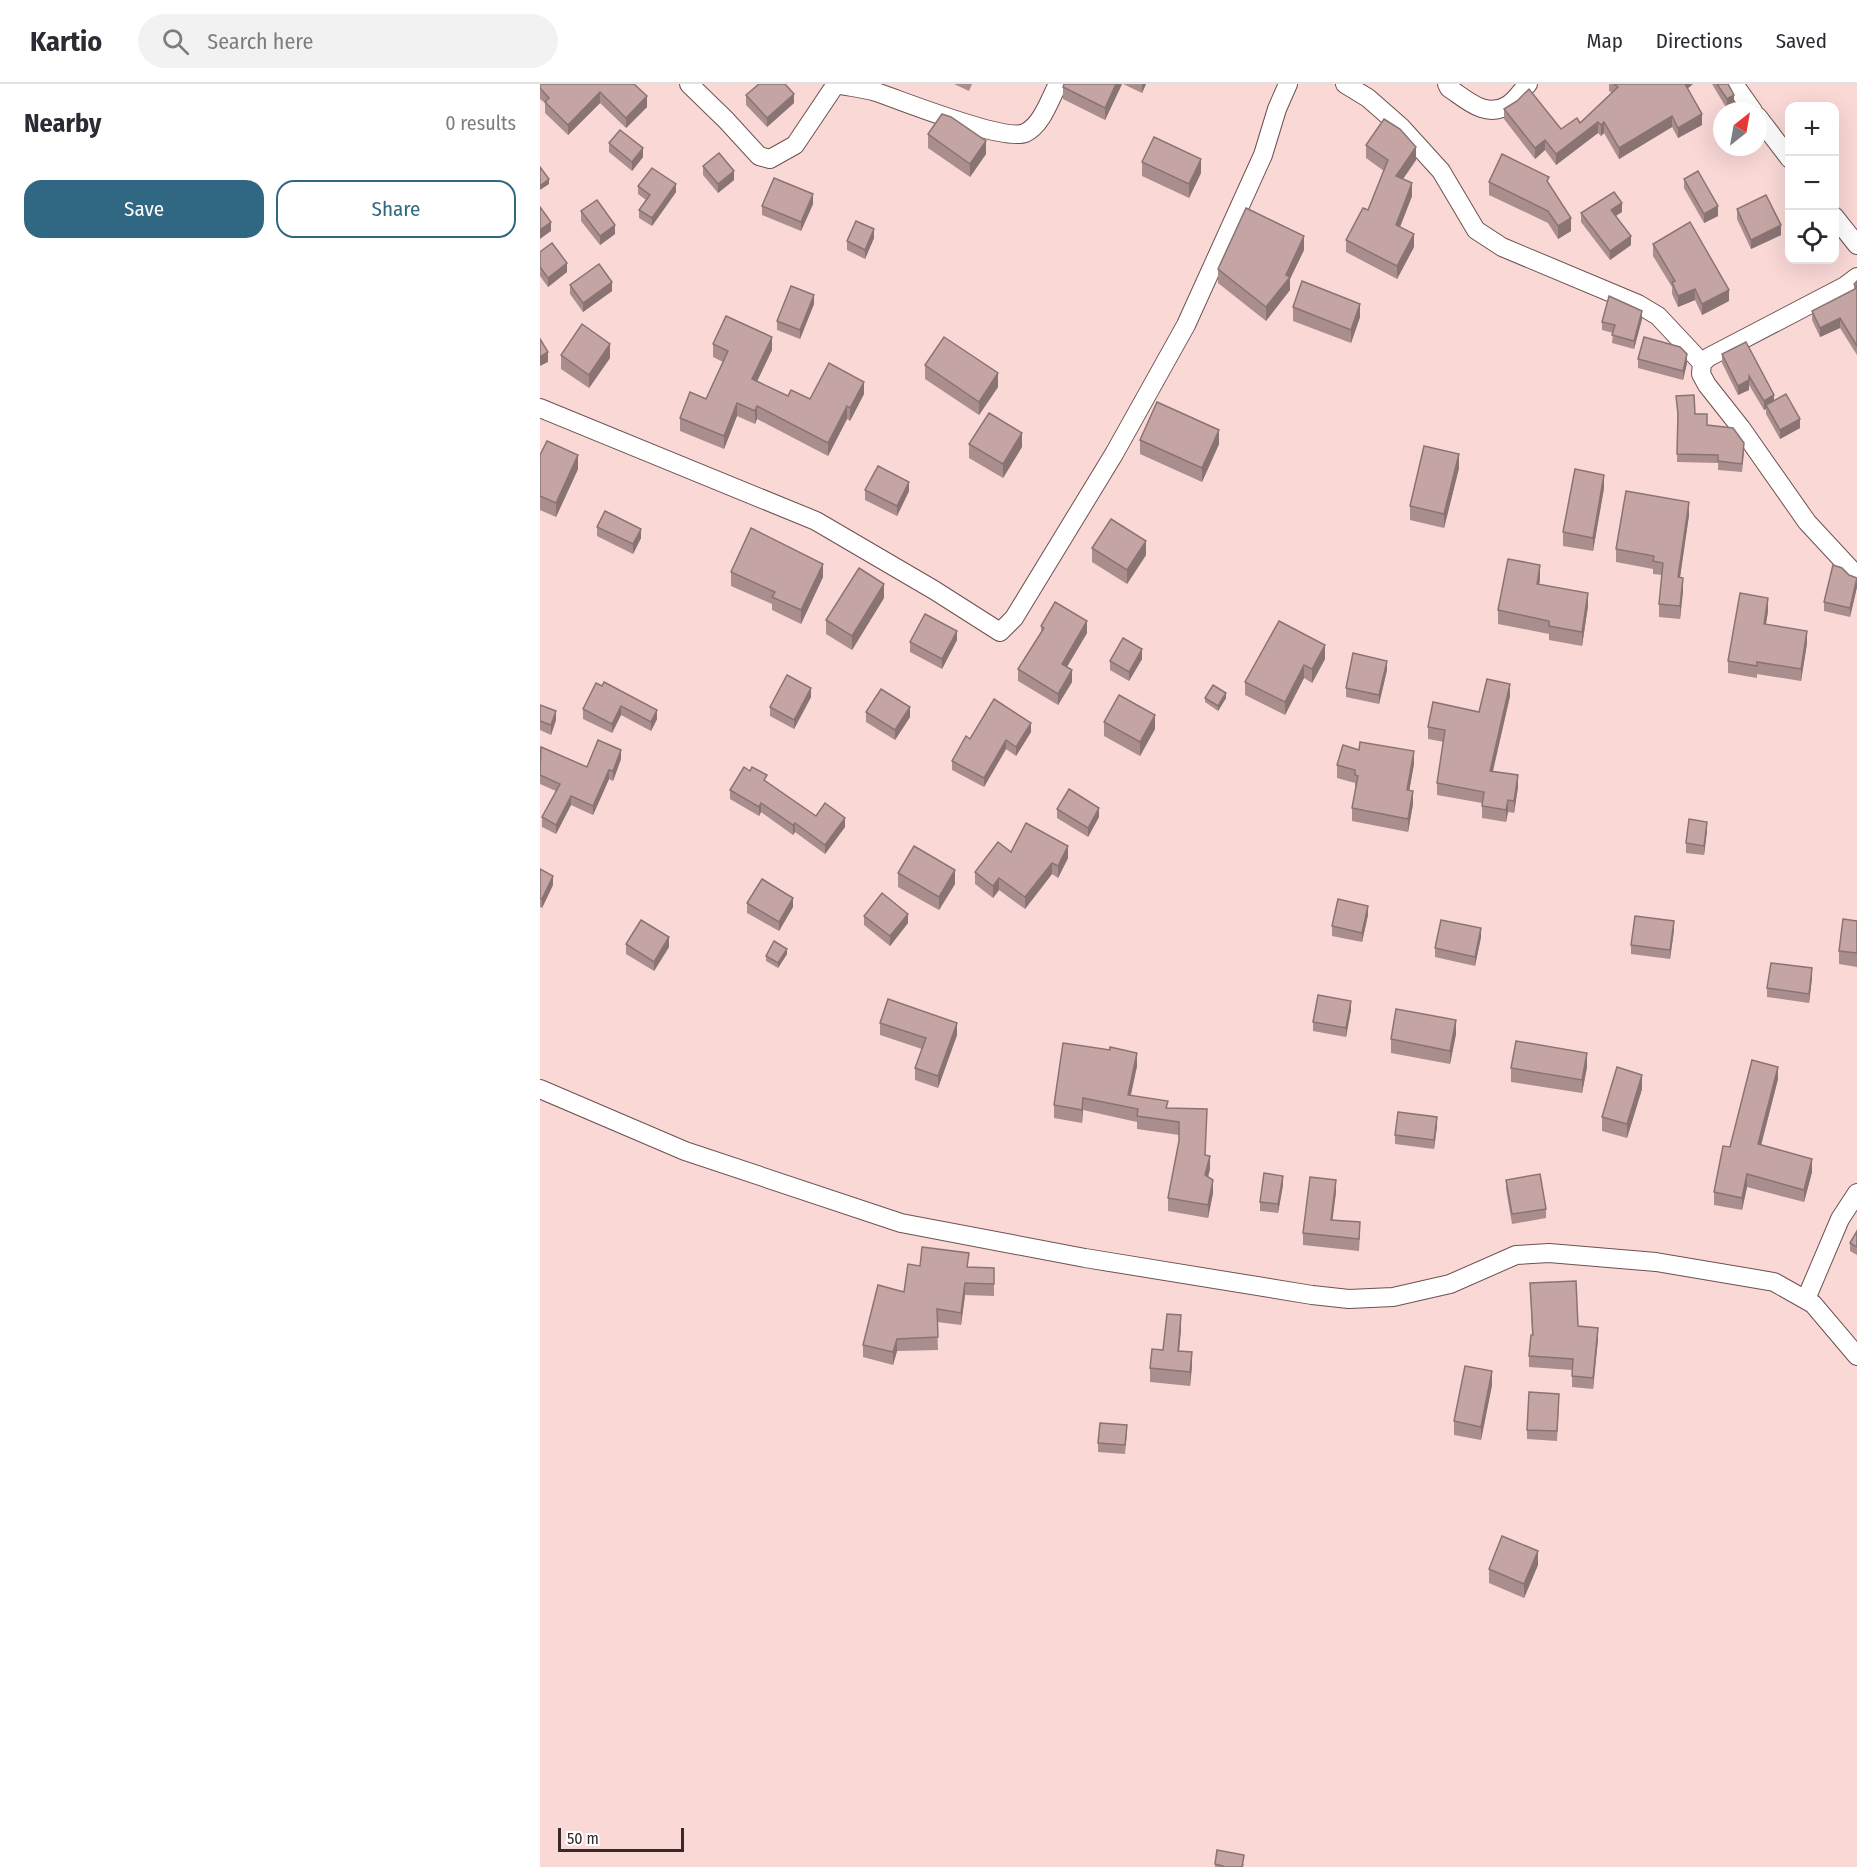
<!DOCTYPE html>
<html lang="en">
<head>
<meta charset="utf-8">
<style>
  body { margin:0; font-family:"Fira Sans Condensed",sans-serif; background:#f2f2f3; color:#2b2b33 }
  .controls { position:absolute; right:18px; top:18px; display:grid; overflow:hidden; border-radius:12px; box-shadow:0 6px 24px #0002 }
  .controls button { width:54px; height:54px; display:grid; place-items:center; padding:0; border:0; border-bottom:2px solid #e1e1e2; background:#fff; color:#2b2b33; font:30px sans-serif }
  .compass { position:absolute; left:1173px; top:18px; width:54px; height:54px; border-radius:50%; background:#fff; box-shadow:0 6px 24px #0002; rotate:31deg }
  .scale { position:absolute; left:18px; bottom:15px; width:126px; box-sizing:border-box; padding-left:6px; border:3px solid #362929; border-top:0; font-size:16px; line-height:21px; white-space:nowrap; color:#362929; -webkit-text-stroke:4px #fff; paint-order:stroke }
  .list { margin:0; padding:0; list-style:none }
  h2 { display:flex; justify-content:space-between; align-items:center; height:78px; margin:0; padding:0 24px; font-size:26px }
  h2 small { font-size:20px; font-weight:400; color:#7c7c81 }
  .actions { display:flex; gap:12px; padding:18px 24px }
  .actions a { flex:1; padding:14px 0; border:2px solid #306782; border-radius:18px; text-align:center; font-size:21px; color:#306782 }
  .actions .main { background:#306782; color:#fff }
  .icon { flex:none; width:33px; height:33px; fill:none; stroke:currentColor; stroke-width:2; stroke-linecap:round; stroke-linejoin:round }
  .map { position:relative; flex:none; width:1317px; height:1783px; overflow:hidden }
  header { display:flex; align-items:center; gap:36px; box-sizing:border-box; height:84px; padding:0 30px; background:#fff; border-bottom:2px solid #e1e1e2 }
  header strong { font-size:28px }
  nav { display:flex; gap:33px; margin-inline-start:auto; font-size:21px }
  .search { width:420px; height:54px; background:#f2f2f3; display:flex; align-items:center; gap:15px; box-sizing:border-box; padding:0 21px; border-radius:33px; color:#7c7c81; font-size:22px }
  main { display:flex }
  aside { flex:1; background:#fff }
  .map>svg:first-child { display:block }
  .lines { fill:none; stroke-linecap:round; stroke-linejoin:round }
  .minor-casing { stroke:#6d5150; stroke-width:20 }
  .minor { stroke:#fff; stroke-width:18 }
  .wall { fill:#a98e8d }
  .shaded-wall { fill:#897473 }
  .building { fill:#c4a5a4; stroke:#897473; stroke-width:1.5 }
</style>
</head>
<body>
<header>
<strong>Kartio</strong>
<div class="search"><svg class="icon" aria-label="search" viewBox="0 0 24 24"><circle cx="10" cy="10" r="6"/><path d="M15 15l6 6"/></svg>Search here</div>
<nav><a>Map</a><a>Directions</a><a>Saved</a></nav>
</header>
<main>
<aside>
<h2>Nearby<small>0 results</small></h2>
<ul class="list">
</ul>
<div class="actions"><a class="main">Save</a><a>Share</a></div>
</aside>
<div class="map">
<svg width="1317" height="1783" viewBox="0 0 1317 1783">
  <rect width="100%" height="100%" fill="#f9d8d6"/>
  <g class="lines">
    <defs>
      <g id="minor">
        <path d="M149,0L186,36L219,72L230,75L255,61L296,0"/>
        <path d="M296,0C309,3 323,4 336,8C363,17 464,58 485,49C502,41 510,15 518,0"/>
        <path d="M805,0L828,14L861,43L901,87L936,146L962,163L1098,220L1118,232L1162,279"/>
        <path d="M907,0L909,4C927,16 946,35 968,21C976,16 982,6 988,0"/>
        <path d="M1194,0L1213,27"/>
        <path d="M1218,33L1250,75"/>
        <path d="M1294,132L1317,161"/>
        <path d="M1317,193L1305,202L1169,273L1162,279L1161,290L1167,301L1201,344L1267,438L1317,492"/>
        <path d="M0,324L276,437L394,506L460,548L474,534L574,370L646,241L723,71L737,25L748,0"/>
        <path d="M0,1005L145,1067L361,1139L545,1174L772,1211L809,1215L853,1213L910,1200L976,1171L1009,1169L1116,1178L1234,1198L1273,1220L1317,1272"/>
        <path d="M1266,1215L1300,1135L1317,1109"/>
      </g>
    </defs>
    <!-- minor casing -->
    <use href="#minor" class="minor-casing"/>
    <!-- minor -->
    <use href="#minor" class="minor"/>
  </g>
  <!-- wall -->
  <g class="wall">
    <path d="M0,0H94L107,23L86,44L60,19L28,51L5,29V19L0,15Z"/>
    <path d="M414,0H432L429,7Z"/>
    <path d="M582,0L565,36L523,15V3Z"/>
    <path d="M583,0H606L602,9Z"/>
    <path d="M1069,0H1153L1147,5L1162,41L1138,54L1132,43L1079,75L1064,49L1061,52L1058,49L1016,81L1005,66L995,75L964,35V25L1021,45L1040,39L1072,9L1069,7Z"/>
    <path d="M1172,0H1188L1194,20L1187,25Z"/>
    <path d="M206,11L254,19L227,43L206,21Z"/>
    <path d="M388,50L446,70L430,93L388,64Z"/>
    <path d="M69,59L103,73L92,87L69,68Z"/>
    <path d="M826,61L876,76L863,95L872,112L860,143L874,163L857,195L806,168V156L828,126L844,87L826,74Z"/>
    <path d="M602,78L661,89L649,114L602,92Z"/>
    <path d="M163,82L194,96L178,109L163,91Z"/>
    <path d="M1144,95L1178,132L1164,139L1144,104Z"/>
    <path d="M949,98L1009,99L1031,147L1018,155L1008,139L949,111Z"/>
    <path d="M98,102L136,108L112,142L99,134V126L106,116L98,110Z"/>
    <path d="M273,120L261,147L222,131V122Z"/>
    <path d="M1197,125L1241,151L1211,165L1197,135Z"/>
    <path d="M41,127L75,150L60,161L41,137Z"/>
    <path d="M1082,128L1075,132L1091,161L1070,176L1041,138V129Z"/>
    <path d="M334,154L325,175L307,166V157Z"/>
    <path d="M1113,160L1189,217L1162,231L1155,216L1138,223L1132,210V203L1113,172Z"/>
    <path d="M764,166L750,195V206L726,237L678,199V185Z"/>
    <path d="M0,168L27,188L8,203L0,192Z"/>
    <path d="M1317,197V271L1300,244L1280,253L1272,236V227L1314,206V200Z"/>
    <path d="M30,201L72,207L43,228L30,210Z"/>
    <path d="M274,220L260,255L237,246V237Z"/>
    <path d="M753,223L820,233L811,259L753,237Z"/>
    <path d="M1102,235L1094,265L1072,259L1073,249L1062,246V238Z"/>
    <path d="M1206,258L1234,317L1260,344L1240,355L1226,330V325L1224,326L1209,301V306L1198,311L1182,279V270Z"/>
    <path d="M173,260L232,266L217,297L248,312L270,315L324,310L310,337L307,335L288,372L217,335L215,340L197,332L184,365L140,347V334L166,315L183,278L173,273Z"/>
    <path d="M21,271L70,274L49,304L21,285Z"/>
    <path d="M1098,275L1147,279L1143,296L1098,284Z"/>
    <path d="M385,281L458,303L439,331L385,295Z"/>
    <path d="M1136,312L1167,341L1204,368L1202,388L1178,386V379L1137,378L1138,337Z"/>
    <path d="M600,356L679,360L662,398L600,370Z"/>
    <path d="M429,360L482,363L463,394L429,374Z"/>
    <path d="M0,371L38,385L16,433L0,426Z"/>
    <path d="M919,384L904,444L870,436V422Z"/>
    <path d="M1064,404L1053,467L1023,462V448Z"/>
    <path d="M325,406L369,407L357,432L325,416Z"/>
    <path d="M1149,431L1140,494L1143,507L1140,535L1119,533V520L1122,491L1113,490V485L1076,478V465Z"/>
    <path d="M57,443L101,454L93,470L57,452Z"/>
    <path d="M552,464L606,471L587,500L552,478Z"/>
    <path d="M191,488L283,493L261,540L232,526V520L191,502Z"/>
    <path d="M1000,495L999,500L1048,522L1042,562L1009,556V550L958,540V526Z"/>
    <path d="M1317,503L1310,533L1284,527V518Z"/>
    <path d="M344,514L312,566L286,550V536Z"/>
    <path d="M1228,527L1226,540L1267,559L1261,597L1217,590V594L1188,589V577Z"/>
    <path d="M501,542L547,549L527,583L532,598L518,621L478,597V585L501,548Z"/>
    <path d="M417,556L402,585L370,568V558Z"/>
    <path d="M602,575L589,597L570,586V577Z"/>
    <path d="M785,575L772,599L764,594L745,631L705,611V598Z"/>
    <path d="M847,586L839,620L806,613V604Z"/>
    <path d="M56,599L117,635L111,647L81,631L72,649L43,635V625Z"/>
    <path d="M970,612L953,687L978,703L974,729L968,728L966,738L942,734V719L897,711V699L904,658L888,655V643L939,628Z"/>
    <path d="M271,613L254,645L230,632V623Z"/>
    <path d="M665,614H686L678,627L665,618Z"/>
    <path d="M0,621L16,636L11,651L0,646Z"/>
    <path d="M326,628L370,633L355,656L326,638Z"/>
    <path d="M564,638L615,645L600,672L564,652Z"/>
    <path d="M491,648L476,672L466,665L444,703L412,686V677L430,655Z"/>
    <path d="M0,664L47,683L81,675L73,697L69,695L53,731L31,721L16,750L2,743V733L16,707L0,700Z"/>
    <path d="M874,680L869,707L873,720L868,748L812,737V724L815,705V699L797,694V681Z"/>
    <path d="M227,698L276,732L305,743L285,770L255,748L253,751L221,728L219,732L190,715V706Z"/>
    <path d="M517,725L559,733L548,753L517,734Z"/>
    <path d="M1167,747L1164,771L1146,769V759Z"/>
    <path d="M471,768L528,774L518,794L512,790L485,825L459,806L453,814L435,800V788Z"/>
    <path d="M0,785L13,801L2,824L0,823Z"/>
    <path d="M358,789L415,800L399,826L358,803Z"/>
    <path d="M207,819L253,823L239,847L207,829Z"/>
    <path d="M828,831L822,858L792,852V842Z"/>
    <path d="M324,832L368,839L350,862L324,841Z"/>
    <path d="M1317,837V883L1299,880V867Z"/>
    <path d="M1134,846L1130,875L1091,870V861Z"/>
    <path d="M941,853L935,882L895,873V864Z"/>
    <path d="M86,860L129,863L114,887L86,870Z"/>
    <path d="M247,870L238,884L226,877V872Z"/>
    <path d="M1272,894L1269,919L1227,913V904Z"/>
    <path d="M811,926L806,953L773,947V938Z"/>
    <path d="M340,939L417,951L398,1004L375,996V984L382,965L340,951Z"/>
    <path d="M916,950L910,980L851,969V955Z"/>
    <path d="M597,982L591,1011L628,1024L666,1071L670,1085L668,1093L673,1109L668,1134L628,1127V1114L639,1057V1051L597,1045V1038L543,1026L542,1039L514,1034V1021Z"/>
    <path d="M1047,983L1042,1009L971,998V984Z"/>
    <path d="M1238,995L1221,1061L1272,1088L1264,1118L1207,1103L1202,1126L1174,1121V1108L1190,1063Z"/>
    <path d="M1102,1005L1087,1054L1062,1047V1033Z"/>
    <path d="M897,1042L894,1065L855,1060V1051Z"/>
    <path d="M966,1096L1006,1125V1134L972,1140L966,1105Z"/>
    <path d="M743,1101L738,1129L720,1127V1118Z"/>
    <path d="M796,1108L792,1136L820,1150L819,1167L763,1161V1149Z"/>
    <path d="M1317,1147V1171L1310,1167V1159Z"/>
    <path d="M380,1182L454,1184V1212L425,1211L421,1241L397,1238L398,1266L357,1267L353,1281L323,1273V1261L364,1208Z"/>
    <path d="M990,1199L1038,1242L1058,1255L1053,1305L1032,1303V1286L989,1283V1272L992,1251Z"/>
    <path d="M641,1245L639,1267L652,1282L650,1302L610,1298V1284Z"/>
    <path d="M952,1301L941,1356L914,1351V1337Z"/>
    <path d="M1019,1319L1017,1357L987,1355V1346Z"/>
    <path d="M587,1350L585,1370L558,1368V1359Z"/>
    <path d="M998,1481L984,1514L949,1499V1485Z"/>
    <path d="M675,1780H704L703,1783H675Z"/>
  </g>
  <!-- shaded-wall -->
  <g class="shaded-wall">
    <path d="M576,0H582L565,36V24Z"/>
    <path d="M602,0H606L602,9Z"/>
    <path d="M1143,0H1153L1143,8Z"/>
    <path d="M60,8V19L28,51V41Z"/>
    <path d="M254,10V19L227,43V34Z"/>
    <path d="M1194,11V20L1187,25V15Z"/>
    <path d="M107,12V23L86,44V34Z"/>
    <path d="M1162,30V41L1138,54V44Z"/>
    <path d="M1132,32V43L1079,75V64Z"/>
    <path d="M1058,38V49L1016,81V70Z"/>
    <path d="M1064,38V49L1061,52V41Z"/>
    <path d="M1005,56V66L995,75V64Z"/>
    <path d="M446,57V70L430,93V80Z"/>
    <path d="M876,63V76L856,105V92Z"/>
    <path d="M103,64V73L92,87V78Z"/>
    <path d="M661,75V89L649,114V100Z"/>
    <path d="M194,87V96L178,109V100Z"/>
    <path d="M9,95V100L0,106V102Z"/>
    <path d="M872,99V112L856,153V141Z"/>
    <path d="M136,100V108L112,142V134Z"/>
    <path d="M273,110V120L261,147V138Z"/>
    <path d="M1082,119V128L1071,135V126Z"/>
    <path d="M1178,122V132L1164,139V130Z"/>
    <path d="M1031,134V147L1018,155V142Z"/>
    <path d="M11,138V147L0,155V146Z"/>
    <path d="M75,141V150L60,161V152Z"/>
    <path d="M1241,141V151L1211,165V156Z"/>
    <path d="M334,145V154L325,175V166Z"/>
    <path d="M874,150V163L857,195V182Z"/>
    <path d="M764,152V166L750,195V206L726,237V223L746,191Z"/>
    <path d="M1091,152V161L1070,176V167Z"/>
    <path d="M27,179V188L8,203V194Z"/>
    <path d="M72,198V207L43,228V219Z"/>
    <path d="M1155,205V216L1138,223V212Z"/>
    <path d="M1189,206V217L1162,231V220Z"/>
    <path d="M274,211V220L260,255V246Z"/>
    <path d="M820,220V233L811,259V246Z"/>
    <path d="M1102,227V235L1094,265V257Z"/>
    <path d="M1300,234V244L1280,253V244Z"/>
    <path d="M232,253V266L212,308V295Z"/>
    <path d="M70,260V274L49,304V291Z"/>
    <path d="M8,268V278L0,282V273Z"/>
    <path d="M1147,270V279L1143,296V287Z"/>
    <path d="M458,289V303L439,331V318Z"/>
    <path d="M1209,292V306L1198,311V302Z"/>
    <path d="M324,298V310L310,337V324Z"/>
    <path d="M1234,311V321H1226V325L1224,326V317Z"/>
    <path d="M197,319V332L184,365V352Z"/>
    <path d="M217,322V335L215,340V327Z"/>
    <path d="M307,322V335L288,372V359Z"/>
    <path d="M1260,335V344L1240,355V346Z"/>
    <path d="M679,346V360L662,398V384Z"/>
    <path d="M482,349V363L463,394V380Z"/>
    <path d="M919,370V384L904,444V430Z"/>
    <path d="M38,371V385L16,433V419Z"/>
    <path d="M1064,391V404L1053,467V454Z"/>
    <path d="M369,398V407L357,432V422Z"/>
    <path d="M1149,418V431L1138,506V493Z"/>
    <path d="M101,445V454L93,470V460Z"/>
    <path d="M606,457V471L587,500V486Z"/>
    <path d="M283,480V493L261,540V526Z"/>
    <path d="M1000,481V495L997,513V500Z"/>
    <path d="M1143,494V507L1140,535V522Z"/>
    <path d="M1317,494V503L1310,533V524Z"/>
    <path d="M344,500V514L312,566V552Z"/>
    <path d="M1048,509V522L1042,562V548Z"/>
    <path d="M1228,514V527L1224,552V540Z"/>
    <path d="M547,537V549L522,591V580Z"/>
    <path d="M417,547V556L402,585V575Z"/>
    <path d="M1267,547V559L1261,597V585Z"/>
    <path d="M785,561V575L772,599V585Z"/>
    <path d="M602,565V575L589,597V588Z"/>
    <path d="M847,577V586L839,620V611Z"/>
    <path d="M764,581V594L745,631V618Z"/>
    <path d="M532,586V598L518,621V610Z"/>
    <path d="M970,600V612L950,699V687Z"/>
    <path d="M271,604V613L254,645V636Z"/>
    <path d="M686,609V614L678,627V622Z"/>
    <path d="M81,622V631L72,649V640Z"/>
    <path d="M370,623V633L355,656V646Z"/>
    <path d="M117,626V635L111,647V638Z"/>
    <path d="M16,627V636L11,651V641Z"/>
    <path d="M615,631V645L600,672V658Z"/>
    <path d="M491,639V648L476,672V663Z"/>
    <path d="M466,656V665L444,703V694Z"/>
    <path d="M81,666V675L73,697V687Z"/>
    <path d="M874,667V680L867,719V706Z"/>
    <path d="M69,686V695L53,731V722Z"/>
    <path d="M978,691V703L974,729V717Z"/>
    <path d="M873,707V720L868,748V735Z"/>
    <path d="M31,712V721L16,750V741Z"/>
    <path d="M968,716V728L966,738V726Z"/>
    <path d="M221,719V728L219,732V723Z"/>
    <path d="M559,724V733L548,753V744Z"/>
    <path d="M305,734V743L285,770V761Z"/>
    <path d="M1167,738V747L1164,771V762Z"/>
    <path d="M255,739V748L253,751V741Z"/>
    <path d="M528,762V774L518,794V782Z"/>
    <path d="M512,779V790L485,825V813Z"/>
    <path d="M415,786V800L399,826V813Z"/>
    <path d="M13,792V801L2,824V815Z"/>
    <path d="M459,794V806L453,814V802Z"/>
    <path d="M253,814V823L239,847V838Z"/>
    <path d="M828,822V831L822,858V849Z"/>
    <path d="M368,830V839L350,862V852Z"/>
    <path d="M1134,837V846L1130,875V866Z"/>
    <path d="M941,844V853L935,882V873Z"/>
    <path d="M129,853V863L114,887V878Z"/>
    <path d="M247,865V870L238,884V879Z"/>
    <path d="M1272,884V894L1269,919V910Z"/>
    <path d="M811,917V926L806,953V944Z"/>
    <path d="M916,936V950L910,980V967Z"/>
    <path d="M417,939V951L398,1004V992Z"/>
    <path d="M597,969V982L588,1023V1011Z"/>
    <path d="M1047,969V983L1042,1009V996Z"/>
    <path d="M1238,983V995L1218,1073V1060Z"/>
    <path d="M1102,991V1005L1087,1054V1040Z"/>
    <path d="M543,1014V1026L542,1039V1026Z"/>
    <path d="M897,1033V1042L894,1065V1056Z"/>
    <path d="M670,1072V1085L665,1104V1091Z"/>
    <path d="M1272,1075V1088L1264,1118V1106Z"/>
    <path d="M1207,1090V1103L1202,1126V1114Z"/>
    <path d="M743,1092V1101L738,1129V1120Z"/>
    <path d="M673,1096V1109L668,1134V1121Z"/>
    <path d="M796,1096V1108L791,1148V1136Z"/>
    <path d="M425,1199V1211L421,1241V1229Z"/>
    <path d="M641,1231V1245L638,1280V1267Z"/>
    <path d="M1058,1244V1255L1053,1305V1294Z"/>
    <path d="M357,1255V1267L353,1281V1268Z"/>
    <path d="M652,1268V1282L650,1302V1288Z"/>
    <path d="M952,1287V1301L941,1356V1343Z"/>
    <path d="M998,1467V1481L984,1514V1500Z"/>
  </g>
  <!-- building -->
  <g class="building">
    <path d="M0,0H94L107,12L86,34L60,8L28,41L5,18L9,14L0,4Z"/>
    <path d="M219,0H245L254,10L227,34L206,11Z"/>
    <path d="M524,0H576L565,24L523,3Z"/>
    <path d="M1074,0H1145L1162,30L1138,44L1132,32L1079,64L1064,38L1061,41L1058,38L1016,70L1005,56L995,64L964,25L977,17L989,5L1021,45L1037,34L1040,39L1078,3Z"/>
    <path d="M1177,0H1188L1194,11L1187,15Z"/>
    <path d="M402,30L411,33L446,57L430,80L388,50Z"/>
    <path d="M844,35L860,45L876,63L856,92L872,99L856,141L874,150L857,182L806,156L823,124L828,126L848,76L826,61Z"/>
    <path d="M80,46L103,64L92,78L69,59Z"/>
    <path d="M614,53L661,75L649,100L602,78Z"/>
    <path d="M179,69L194,87L178,100L163,82Z"/>
    <path d="M962,70L1009,93L1007,97L1031,134L1018,142L1008,127L949,98Z"/>
    <path d="M0,83L9,95L0,102Z"/>
    <path d="M112,84L136,100L112,134L99,126L110,111L98,102Z"/>
    <path d="M1158,87L1178,122L1164,130L1144,95Z"/>
    <path d="M234,94L273,110L261,138L222,122Z"/>
    <path d="M1074,108L1082,119L1071,126L1091,152L1070,167L1041,129Z"/>
    <path d="M1226,111L1241,141L1211,156L1197,125Z"/>
    <path d="M57,116L75,141L60,152L41,127Z"/>
    <path d="M0,123L11,138L0,146Z"/>
    <path d="M706,124L764,152L746,191L750,193L726,223L678,185Z"/>
    <path d="M316,137L334,145L325,166L307,157Z"/>
    <path d="M1150,138L1189,206L1162,220L1155,205L1138,212L1132,198L1135,197L1113,160Z"/>
    <path d="M12,159L27,179L8,194L0,183V168Z"/>
    <path d="M59,180L72,198L43,219L30,201Z"/>
    <path d="M762,197L820,220L811,246L753,223Z"/>
    <path d="M1317,197V262L1300,234L1280,244L1272,227L1317,204L1314,200Z"/>
    <path d="M251,202L274,211L260,246L237,237Z"/>
    <path d="M1069,212L1102,227L1094,257L1072,251L1075,241L1062,238Z"/>
    <path d="M186,232L232,253L212,295L248,312L251,306L270,315L289,279L324,298L310,324L307,322L288,359L217,322L215,327L197,319L184,352L140,334L150,308L166,315L188,267L173,260Z"/>
    <path d="M42,240L70,260L49,291L21,271Z"/>
    <path d="M404,253L458,289L439,318L385,281Z"/>
    <path d="M1104,253L1140,263L1147,270L1143,287L1098,275Z"/>
    <path d="M0,255L8,268L0,273Z"/>
    <path d="M1206,258L1234,311L1224,317L1209,292V296L1198,302L1182,270Z"/>
    <path d="M1246,310L1260,335L1240,346L1226,321Z"/>
    <path d="M1154,311L1155,330H1167V341L1193,344L1204,359L1202,380L1178,377V371L1137,370L1138,330L1136,312Z"/>
    <path d="M617,318L679,346L662,384L600,356Z"/>
    <path d="M449,329L482,349L463,380L429,360Z"/>
    <path d="M7,357L38,371L16,419L0,412V371Z"/>
    <path d="M884,362L919,370L904,430L870,422Z"/>
    <path d="M338,382L369,398L357,422L325,406Z"/>
    <path d="M1035,385L1064,391L1053,454L1023,448Z"/>
    <path d="M1086,407L1149,418L1138,493L1143,494L1140,522L1119,520L1123,479L1113,477L1114,472L1076,465Z"/>
    <path d="M65,427L101,445L93,460L57,443Z"/>
    <path d="M571,435L606,457L587,486L552,464Z"/>
    <path d="M211,444L283,480L261,526L232,513L235,508L191,488Z"/>
    <path d="M968,475L1000,481L997,500L1048,509L1042,548L1009,542V537L958,526Z"/>
    <path d="M1293,481L1302,484L1309,491L1317,494L1310,524L1284,518Z"/>
    <path d="M319,484L344,500L312,552L286,536Z"/>
    <path d="M1200,509L1228,514L1224,540L1267,547L1261,585L1217,578V582L1188,577Z"/>
    <path d="M515,518L547,537L522,580L532,586L518,610L478,585L504,544L501,542Z"/>
    <path d="M385,530L417,547L402,575L370,558Z"/>
    <path d="M739,537L785,561L772,585L764,581L745,618L705,598Z"/>
    <path d="M583,554L602,565L589,588L570,577Z"/>
    <path d="M813,569L847,577L839,611L806,604Z"/>
    <path d="M247,591L271,604L254,636L230,623Z"/>
    <path d="M947,595L970,600L950,687L978,691L974,717L968,716L966,726L942,722L944,708L897,699L905,646L888,643L893,618L939,628Z"/>
    <path d="M64,598L117,626L111,638L81,622L72,640L43,625L56,599L62,602Z"/>
    <path d="M673,601L686,609L678,622L665,614Z"/>
    <path d="M341,605L370,623L355,646L326,628Z"/>
    <path d="M579,611L615,631L600,658L564,638Z"/>
    <path d="M454,615L491,639L476,663L466,656L444,694L412,677L426,652L430,655Z"/>
    <path d="M0,621L16,627L11,641L0,637Z"/>
    <path d="M58,656L81,666L73,687L69,686L53,722L31,712L16,741L2,733L20,700L0,691L1,663L47,683Z"/>
    <path d="M820,658L874,667L867,706L873,707L868,735L812,724L818,692L815,691V686L797,681L803,661L819,666Z"/>
    <path d="M204,683L210,687L212,683L227,691L224,696L276,732L285,719L305,734L285,761L255,739L253,741L221,719L219,723L190,706Z"/>
    <path d="M529,705L559,724L548,744L517,725Z"/>
    <path d="M1149,735L1167,738L1164,762L1146,759Z"/>
    <path d="M486,739L528,762L518,782L512,779L485,813L459,794L453,802L435,788L458,758L471,768Z"/>
    <path d="M374,762L415,786L399,813L358,789Z"/>
    <path d="M0,785L13,792L2,815L0,814Z"/>
    <path d="M222,795L253,814L239,838L207,819Z"/>
    <path d="M342,809L368,830L350,852L324,832Z"/>
    <path d="M798,815L828,822L822,849L792,842Z"/>
    <path d="M1095,832L1134,837L1130,866L1091,861Z"/>
    <path d="M1303,835L1317,837V869L1299,867Z"/>
    <path d="M101,836L129,853L114,878L86,860Z"/>
    <path d="M901,836L941,844L935,873L895,864Z"/>
    <path d="M234,857L247,865L238,879L226,872Z"/>
    <path d="M1231,879L1272,884L1269,910L1227,904Z"/>
    <path d="M778,911L811,917L806,944L773,938Z"/>
    <path d="M348,915L417,939L398,992L375,984L386,954L340,939Z"/>
    <path d="M856,925L916,936L910,967L851,955Z"/>
    <path d="M976,957L1047,969L1042,996L971,984Z"/>
    <path d="M523,959L570,966V963L597,969L588,1011L628,1017L626,1024L667,1025L665,1071L670,1072L665,1091L673,1096L668,1121L628,1114L639,1057V1038L597,1032L598,1025L543,1014L542,1026L514,1021Z"/>
    <path d="M1212,976L1238,983L1218,1060L1272,1075L1264,1106L1207,1090L1202,1114L1174,1108L1183,1062L1190,1063Z"/>
    <path d="M1077,983L1102,991L1087,1040L1062,1033Z"/>
    <path d="M858,1028L897,1033L894,1056L855,1051Z"/>
    <path d="M724,1089L743,1092L738,1120L720,1118Z"/>
    <path d="M1000,1090L1006,1125L972,1130L966,1096Z"/>
    <path d="M770,1093L796,1096L791,1136L820,1138L819,1155L763,1149Z"/>
    <path d="M1317,1147V1163L1310,1159Z"/>
    <path d="M382,1163L429,1169L427,1183L454,1184V1200L425,1199L421,1229L397,1225L398,1253L357,1255L353,1268L323,1261L338,1201L364,1208L368,1180L380,1182Z"/>
    <path d="M1036,1197L1038,1242L1058,1244L1053,1294L1032,1292L1033,1275L989,1272L991,1251H993L990,1199Z"/>
    <path d="M627,1230L641,1231L638,1267L652,1268L650,1288L610,1284L612,1265L623,1266Z"/>
    <path d="M925,1282L952,1287L941,1343L914,1337Z"/>
    <path d="M989,1308L1019,1310L1017,1347L987,1346Z"/>
    <path d="M560,1339L587,1341L585,1361L558,1359Z"/>
    <path d="M962,1452L998,1467L984,1500L949,1485Z"/>
    <path d="M677,1766L704,1771L702,1783H683V1782L675,1780Z"/>
  </g>
</svg>
<div class="controls">
<button>+</button>
<button>−</button>
<button><svg class="icon" aria-label="locate" viewBox="0 0 24 24"><circle cx="12" cy="12" r="6"/><path d="M12 2v4M12 18v4M2 12h4M18 12h4"/></svg></button>
</div>
<svg class="compass" viewBox="-18 -18 36 36"><path d="M0-13l5 13h-10z" fill="#e53935"/><path d="M0 13l5-13h-10z" fill="#7c7c81"/></svg>
<div class="scale">50 m</div>
</div>
</main>
</body>
</html>
